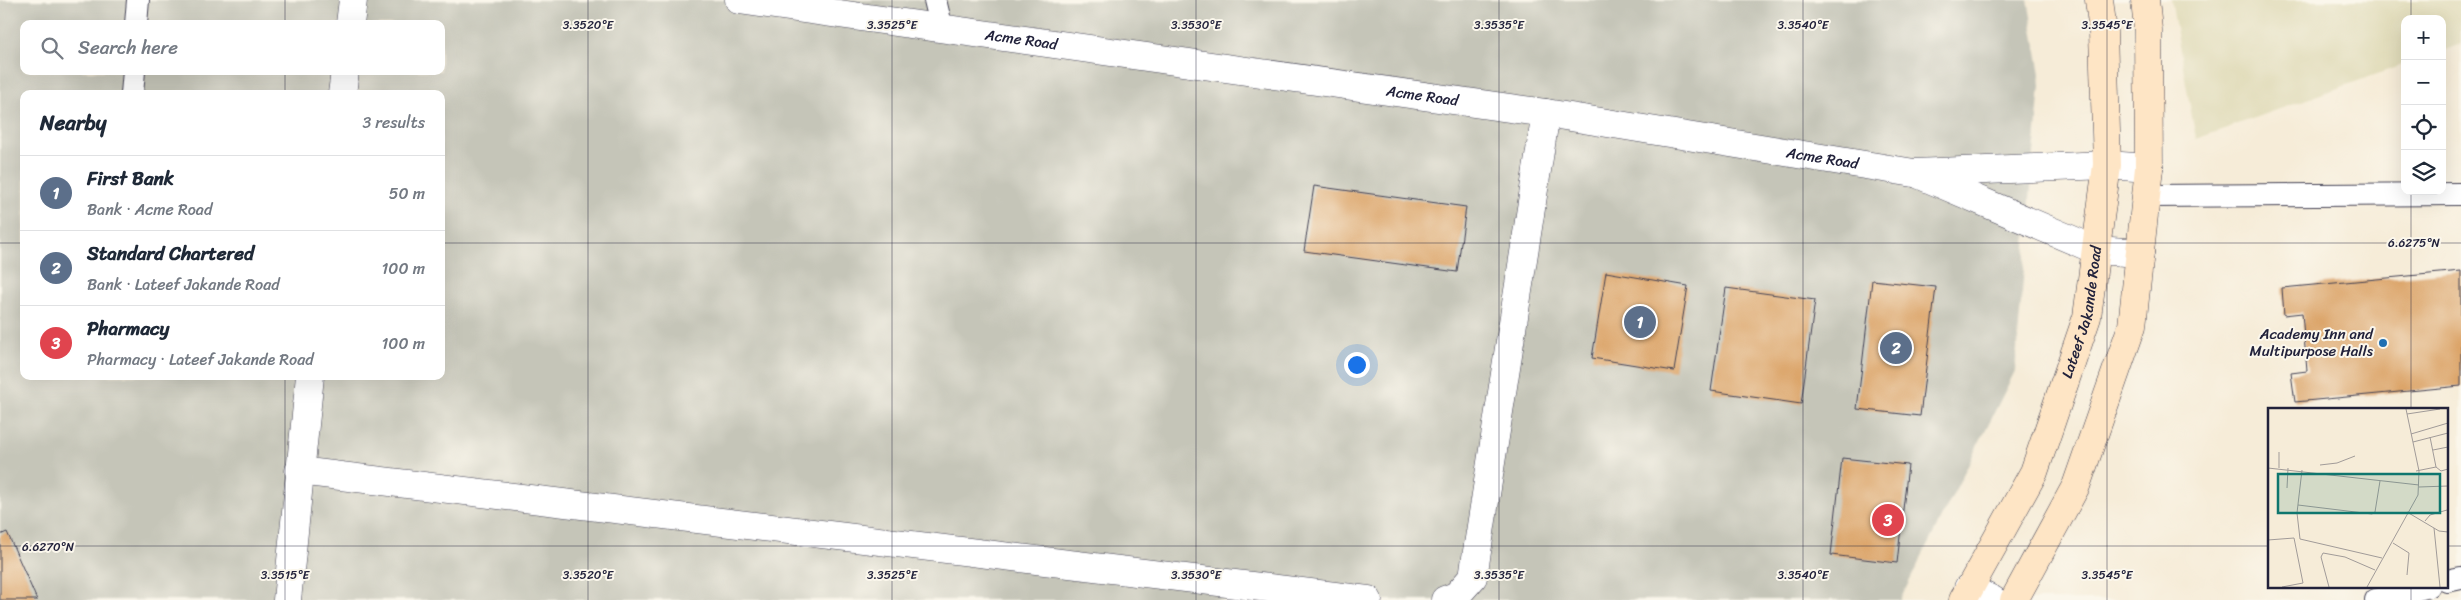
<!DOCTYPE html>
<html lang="en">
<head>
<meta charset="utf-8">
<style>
  body { margin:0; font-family:Sriracha,sans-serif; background:#f6f6f7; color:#1f2937 }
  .controls { position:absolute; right:15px; top:15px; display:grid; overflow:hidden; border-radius:10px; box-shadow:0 5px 20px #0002 }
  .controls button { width:45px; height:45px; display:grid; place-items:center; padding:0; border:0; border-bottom:1px solid #e0e1e3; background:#fff; color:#1f2937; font:25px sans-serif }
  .you { position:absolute; left:1356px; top:364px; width:18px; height:18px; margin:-12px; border:4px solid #fff; border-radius:50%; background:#1a73e8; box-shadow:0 0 0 8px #1a73e833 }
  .badge { display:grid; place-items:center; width:32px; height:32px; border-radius:50%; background:#1f6fb2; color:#fff; font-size:16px; font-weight:700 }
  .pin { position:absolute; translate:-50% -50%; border:2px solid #fff; box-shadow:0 1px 5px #0006 }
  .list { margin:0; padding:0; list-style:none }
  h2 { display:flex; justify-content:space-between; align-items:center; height:65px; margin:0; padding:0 20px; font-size:21px }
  h2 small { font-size:16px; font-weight:400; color:#747a83 }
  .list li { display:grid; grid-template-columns:32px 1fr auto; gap:15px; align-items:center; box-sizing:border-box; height:75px; padding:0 20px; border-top:1px solid #e0e1e3 }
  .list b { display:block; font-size:19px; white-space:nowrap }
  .list p { margin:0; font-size:16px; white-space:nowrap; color:#747a83 }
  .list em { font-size:16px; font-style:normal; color:#747a83 }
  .icon { flex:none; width:28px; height:28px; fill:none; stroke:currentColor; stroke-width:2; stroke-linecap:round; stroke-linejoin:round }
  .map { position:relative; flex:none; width:2461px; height:600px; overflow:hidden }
  .search { position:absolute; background:#fff; box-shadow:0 5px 20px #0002; left:20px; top:20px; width:425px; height:55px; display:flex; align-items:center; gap:12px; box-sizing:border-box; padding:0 18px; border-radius:10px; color:#747a83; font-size:19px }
  .panel { position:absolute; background:#fff; box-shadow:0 5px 20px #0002; left:20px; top:90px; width:425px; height:290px; border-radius:10px }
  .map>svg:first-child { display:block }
  .built { fill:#e1dcba }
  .industrial { fill:#c5c5b8; fill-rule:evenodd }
  .building { fill:#dca56a }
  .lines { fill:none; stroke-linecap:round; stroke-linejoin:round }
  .service-casing { stroke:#424053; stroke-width:24 }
  .minor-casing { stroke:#424053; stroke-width:29 }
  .tertiary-casing { stroke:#424053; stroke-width:29 }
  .secondary-casing { stroke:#424053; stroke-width:29 }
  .service { stroke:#fff; stroke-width:22 }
  .minor { stroke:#fff; stroke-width:28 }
  .tertiary { stroke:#fff; stroke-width:28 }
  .secondary { stroke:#fee5c5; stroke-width:28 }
  .ticks { fill:none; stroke:#22223b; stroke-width:1; stroke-opacity:0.45 }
  .poi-dot { fill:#1f6fb2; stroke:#fbf7ec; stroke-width:2 }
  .labels { text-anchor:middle; stroke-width:4; stroke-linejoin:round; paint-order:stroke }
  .street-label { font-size:15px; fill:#22223b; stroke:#fbf7ec }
  .poi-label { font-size:15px; fill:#22223b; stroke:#fbf7ec; text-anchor:end }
  .inset-road { fill:none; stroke:#a19b99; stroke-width:1 }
  .view { fill:#0f766e; fill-opacity:0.15; stroke:#0f766e; stroke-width:2.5 }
  .inset-edge { fill:none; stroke:#22223b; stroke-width:2.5 }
  .ticks-label { font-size:12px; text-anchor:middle; fill:#22223b; stroke:#fbf7ec; stroke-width:4; stroke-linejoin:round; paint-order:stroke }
</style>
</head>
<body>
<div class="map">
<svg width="2461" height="600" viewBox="0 0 2461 600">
  <rect width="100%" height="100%" fill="#fbf7ec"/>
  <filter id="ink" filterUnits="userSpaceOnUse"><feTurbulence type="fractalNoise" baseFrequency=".02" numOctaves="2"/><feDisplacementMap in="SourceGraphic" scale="10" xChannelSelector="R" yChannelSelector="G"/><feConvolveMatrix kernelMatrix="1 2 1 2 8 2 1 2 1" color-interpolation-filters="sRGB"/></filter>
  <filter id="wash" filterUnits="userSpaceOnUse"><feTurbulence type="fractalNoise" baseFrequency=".0096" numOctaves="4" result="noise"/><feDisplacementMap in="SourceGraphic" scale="20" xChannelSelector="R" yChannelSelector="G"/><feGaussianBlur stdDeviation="1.12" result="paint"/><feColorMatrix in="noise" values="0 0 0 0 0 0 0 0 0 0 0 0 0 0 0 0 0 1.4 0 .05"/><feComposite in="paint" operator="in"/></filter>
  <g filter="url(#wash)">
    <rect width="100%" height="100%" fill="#f6ecd8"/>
    <!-- built -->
    <path class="built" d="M2171,0H2461V44L2442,51V19H2405V64L2196,139Z"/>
    <!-- industrial -->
    <path class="industrial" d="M0,0H2028L2041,74L2015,371L1900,600H0ZM24,24H441V71H24ZM24,94H441V376H24Z"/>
    <g id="blocks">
      <!-- building -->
      <g class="building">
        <path d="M1314,186L1466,207L1457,272L1304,251Z"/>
        <path d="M2461,271V386L2295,402L2291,373L2307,371L2302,313L2284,315L2282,288Z"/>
        <path d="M1606,272L1688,286L1674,371L1592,358Z"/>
        <path d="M1872,280L1936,287L1920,416L1857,409Z"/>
        <path d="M1726,288L1815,300L1801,404L1711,391Z"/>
        <path d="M1842,458L1908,465L1897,563L1831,555Z"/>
        <path d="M7,532L37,600H0V535Z"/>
      </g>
    </g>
  </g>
  <g filter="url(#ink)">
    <use href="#blocks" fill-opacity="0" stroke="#424053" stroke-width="1"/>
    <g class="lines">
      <defs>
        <g id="service">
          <path d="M935,0L942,29"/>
          <path d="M136,24L138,0"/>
          <path d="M132,94L134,71"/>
          <path d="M2146,196L2461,194"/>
          <path d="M2447,581L2461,578"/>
          <path d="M2376,600L2429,586"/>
        </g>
        <g id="minor">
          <path d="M350,24L353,0"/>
          <path d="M342,94L345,71"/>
          <path d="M299,471L1368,600"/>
          <path d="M1968,588L1993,600"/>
          <path d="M287,600L310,376"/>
          <path d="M1445,600L1456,596L1473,577L1546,113"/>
        </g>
        <g id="tertiary">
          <path id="s1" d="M739,0L1546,113L1914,173L2107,165L2149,168"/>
          <path d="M1920,175L2096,250L2140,253"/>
        </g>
        <g id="secondary">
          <path id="s2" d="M1963,600L2034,472L2087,317L2107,165L2103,32L2099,0"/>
          <path d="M2014,600L2076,486L2132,326L2149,168L2148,30L2145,0"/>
        </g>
      </defs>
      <!-- service casing -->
      <use href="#service" class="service-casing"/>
      <!-- minor casing -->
      <use href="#minor" class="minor-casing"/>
      <!-- tertiary casing -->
      <use href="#tertiary" class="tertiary-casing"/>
      <!-- secondary casing -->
      <use href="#secondary" class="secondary-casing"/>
      <!-- service -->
      <use href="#service" class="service"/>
      <!-- minor -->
      <use href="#minor" class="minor"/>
      <!-- tertiary -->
      <use href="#tertiary" class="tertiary"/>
      <!-- secondary -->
      <use href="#secondary" class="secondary"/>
    </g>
  </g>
  <!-- ticks -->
  <path class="ticks" d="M285,0V24M588,0V600M892,0V600M1196,0V600M1499,0V600M1803,0V600M2107,0V600M2411,0V19M285,71V94M2411,191V409M0,243H24M441,243H2461M285,376V600M0,546H2270M2447,546H2461M2411,586V600"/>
  <!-- markers -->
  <circle class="poi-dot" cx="2383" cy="343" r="5"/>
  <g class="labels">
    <!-- street labels -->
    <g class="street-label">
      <text dy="5" stroke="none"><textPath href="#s1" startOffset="285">Acme Road</textPath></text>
      <text dy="5" stroke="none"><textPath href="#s1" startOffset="690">Acme Road</textPath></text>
      <text dy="5" stroke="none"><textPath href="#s1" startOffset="1095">Acme Road</textPath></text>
      <text dy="5" stroke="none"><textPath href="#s2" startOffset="314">Lateef Jakande Road</textPath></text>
    </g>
    <!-- poi labels -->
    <g class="poi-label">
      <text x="2373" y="339">Academy Inn and<tspan x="2373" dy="17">Multipurpose Halls</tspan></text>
    </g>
  </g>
  <!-- overview -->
  <g transform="translate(2268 408)">
    <rect width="180" height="180" fill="#f6ecd8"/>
    <path class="inset-road" d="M139,6L172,1M143,26L180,15M162,29L168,59L173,63L180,61M145,34L180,25M165,42L180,39M11,44V60M52,57L69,55L87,48M0,60L151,77M34,62L29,105L32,131L114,150M148,63L168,59M151,79L180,78M19,80L20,60M30,97L104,106L107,104L112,73M139,104L171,123L180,124M157,113L162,107L179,102M166,120L172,179M0,132L26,130L35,175L14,179M125,135L141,145L139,167M61,179L53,149L55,145L77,149L107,162M99,179L150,87L151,63L138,1"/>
    <path class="view" d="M10,66H172V105H10Z"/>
    <rect width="180" height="180" class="inset-edge"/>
  </g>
  <g class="ticks-label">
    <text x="588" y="29">3.3520°E</text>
    <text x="892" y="29">3.3525°E</text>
    <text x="1196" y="29">3.3530°E</text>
    <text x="1499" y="29">3.3535°E</text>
    <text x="1803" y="29">3.3540°E</text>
    <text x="2107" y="29">3.3545°E</text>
    <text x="2414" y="247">6.6275°N</text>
    <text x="48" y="551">6.6270°N</text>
    <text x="285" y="579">3.3515°E</text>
    <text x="588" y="579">3.3520°E</text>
    <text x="892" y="579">3.3525°E</text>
    <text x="1196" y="579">3.3530°E</text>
    <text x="1499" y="579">3.3535°E</text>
    <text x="1803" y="579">3.3540°E</text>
    <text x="2107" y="579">3.3545°E</text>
  </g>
</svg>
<div class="controls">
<button>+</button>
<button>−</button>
<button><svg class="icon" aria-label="locate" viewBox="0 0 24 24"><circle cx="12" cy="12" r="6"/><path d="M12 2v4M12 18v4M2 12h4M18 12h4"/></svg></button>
<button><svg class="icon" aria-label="layers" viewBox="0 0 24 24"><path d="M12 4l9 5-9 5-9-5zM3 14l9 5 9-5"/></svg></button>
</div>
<div class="you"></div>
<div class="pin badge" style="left:1640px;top:322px;background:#5c6f8a">1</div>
<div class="pin badge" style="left:1896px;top:348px;background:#5c6f8a">2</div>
<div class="pin badge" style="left:1888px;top:520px;background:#e0444e">3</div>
<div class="search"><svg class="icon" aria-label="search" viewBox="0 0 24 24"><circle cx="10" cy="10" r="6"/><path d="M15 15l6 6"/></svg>Search here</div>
<section class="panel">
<h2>Nearby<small>3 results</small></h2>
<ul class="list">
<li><span class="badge" style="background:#5c6f8a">1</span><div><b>First Bank</b><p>Bank · Acme Road</p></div><em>50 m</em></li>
<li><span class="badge" style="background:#5c6f8a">2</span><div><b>Standard Chartered</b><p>Bank · Lateef Jakande Road</p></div><em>100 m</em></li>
<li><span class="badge" style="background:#e0444e">3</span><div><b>Pharmacy</b><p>Pharmacy · Lateef Jakande Road</p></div><em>100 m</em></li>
</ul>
</section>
</div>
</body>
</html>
